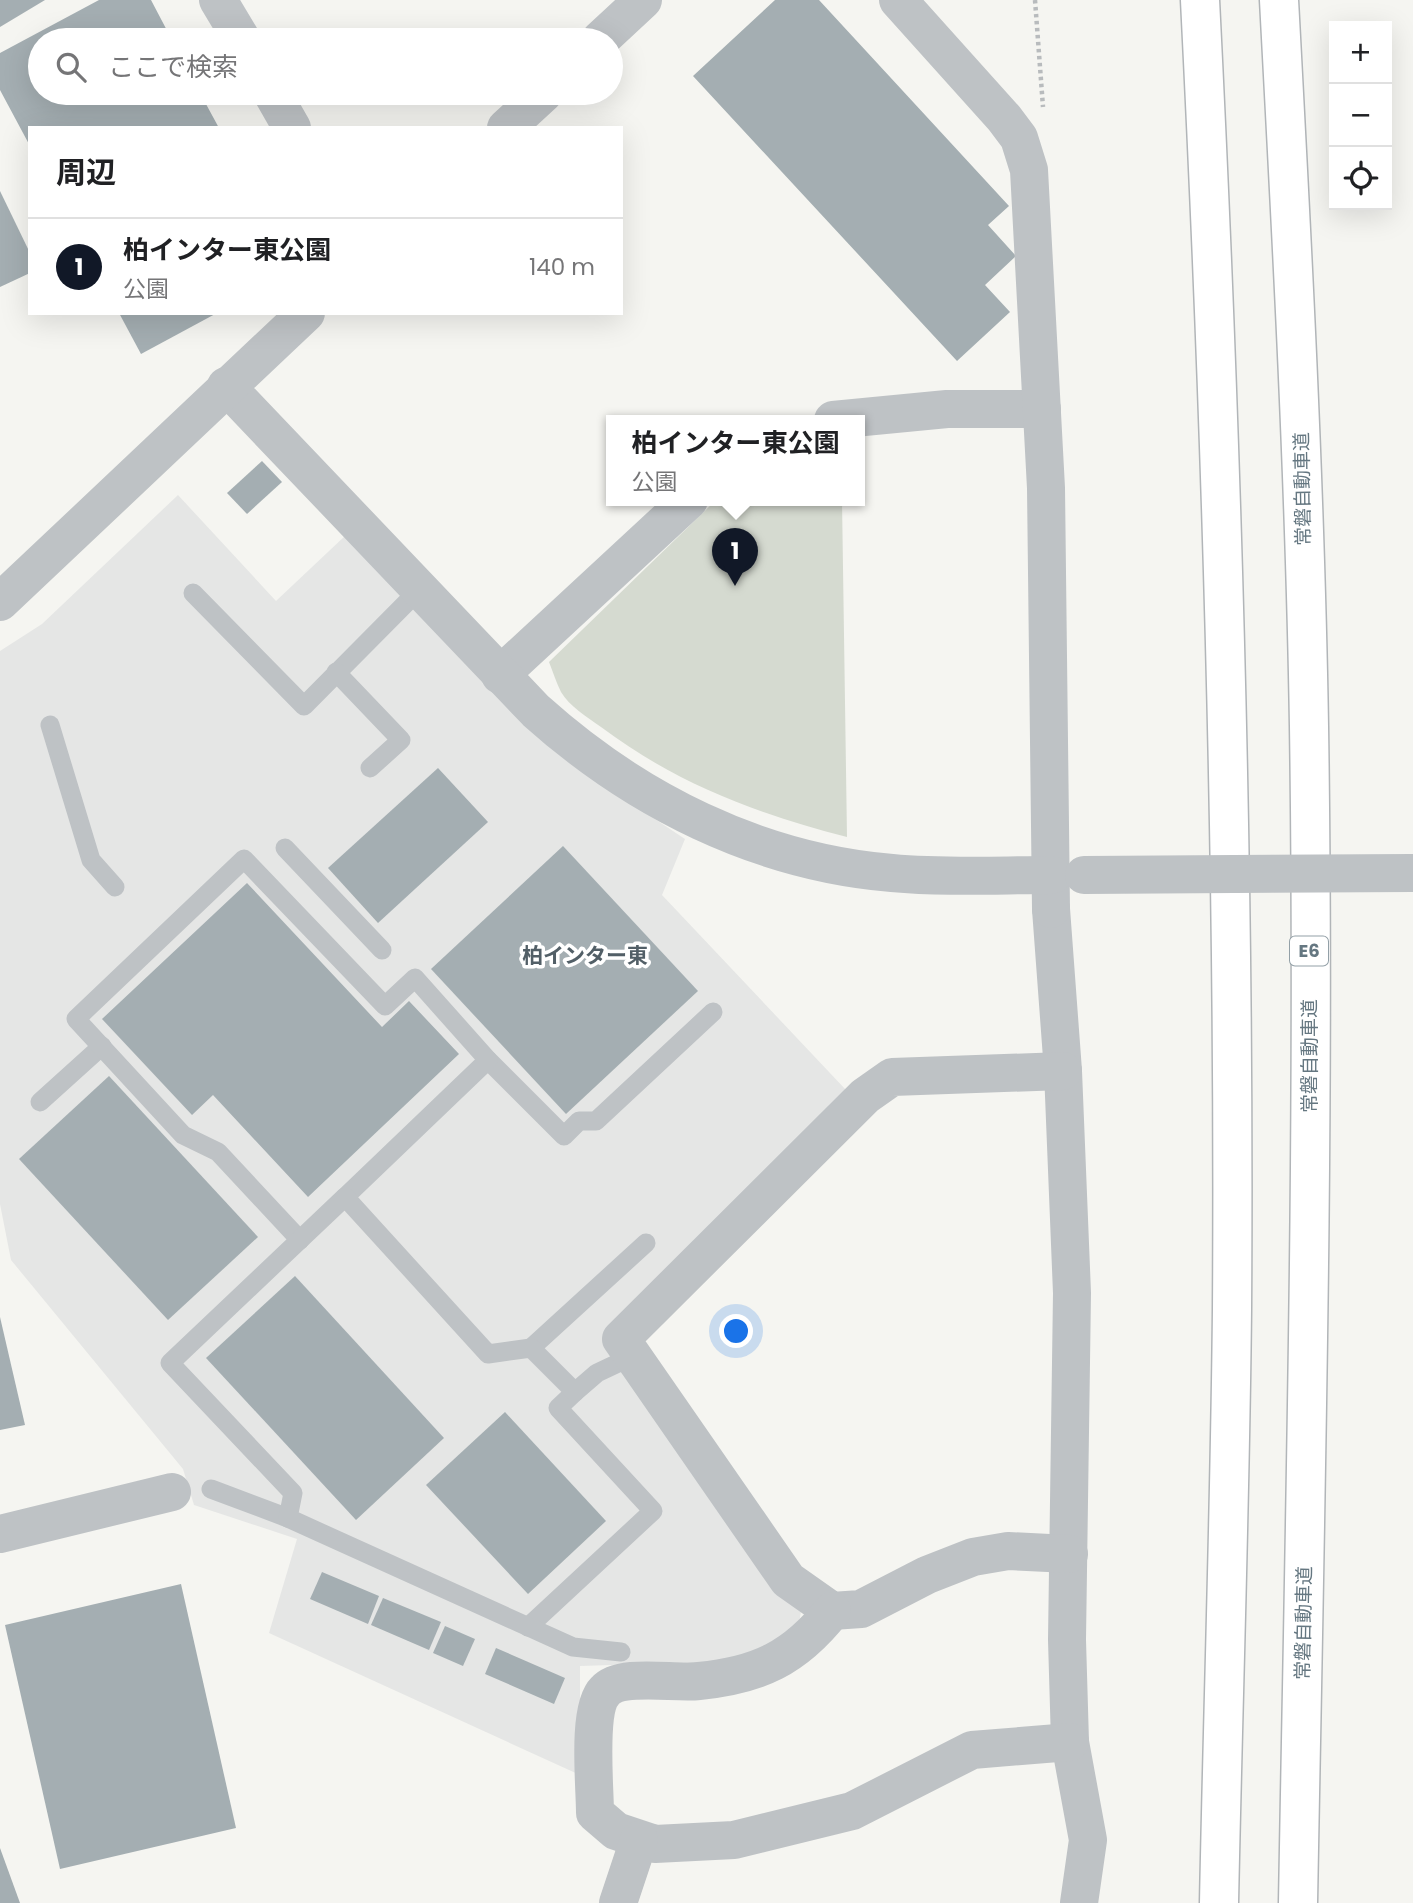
<!DOCTYPE html>
<html lang="ja">
<head>
<meta charset="utf-8">
<style>
  body { margin:0; font-family:Poppins,"Noto Sans JP",sans-serif; background:#f2f2f2; color:#202124 }
  .controls { position:absolute; right:21px; top:21px; display:grid; overflow:hidden; border-radius:0px; box-shadow:0 7px 28px #0002 }
  .controls button { width:63px; height:63px; display:grid; place-items:center; padding:0; border:0; border-bottom:2px solid #e0e0e0; background:#fff; color:#202124; font:35px sans-serif }
  .you { position:absolute; left:737px; top:1332px; width:24px; height:24px; margin:-18px; border:5px solid #fff; border-radius:50%; background:#1a73e8; box-shadow:0 0 0 10px #1a73e833 }
  .badge { display:grid; place-items:center; width:46px; height:46px; border-radius:50%; background:#111827; color:#fff; font-size:23px; font-weight:700 }
  .pin { position:absolute; translate:-50% -58px; filter:drop-shadow(0 2px 4px #0008) }
  .pin::after { content:''; position:absolute; top:37px; width:24px; height:21px; background:inherit; clip-path:polygon(0 0,100% 0,50% 100%) }
  .popup { position:absolute; left:606px; top:415px; width:259px; height:91px; box-sizing:border-box; display:grid; place-content:center; border-radius:0px; background:#fff; filter:drop-shadow(0 2px 5px #0005); font-size:23px; white-space:nowrap; color:#757577 }
  .popup b { font-size:26px; color:#202124 }
  .popup::after { content:''; position:absolute; left:50%; top:100%; margin-left:-14px; border:14px solid transparent; border-top-color:#fff }
  .list { margin:0; padding:0; list-style:none }
  h2 { display:flex; justify-content:space-between; align-items:center; height:91px; margin:0; padding:0 28px; font-size:30px }
  h2 small { font-size:23px; font-weight:400; color:#757577 }
  .list li { display:grid; grid-template-columns:46px 1fr auto; gap:21px; align-items:center; box-sizing:border-box; height:98px; padding:0 28px; border-top:2px solid #e0e0e0 }
  .list b { display:block; font-size:26px; white-space:nowrap }
  .list p { margin:0; font-size:23px; white-space:nowrap; color:#757577 }
  .list em { font-size:23px; font-style:normal; color:#757577 }
  .icon { flex:none; width:38px; height:38px; fill:none; stroke:currentColor; stroke-width:2; stroke-linecap:round; stroke-linejoin:round }
  .map { position:relative; flex:none; width:1413px; height:1903px; overflow:hidden }
  .search { position:absolute; background:#fff; box-shadow:0 7px 28px #0002; left:28px; top:28px; width:595px; height:77px; display:flex; align-items:center; gap:18px; box-sizing:border-box; padding:0 24px; border-radius:38px; color:#757577; font-size:26px }
  .panel { position:absolute; background:#fff; box-shadow:0 7px 28px #0002; left:28px; top:126px; width:595px; height:189px; border-radius:0px }
  .map>svg:first-child { display:block }
  .built { fill:#e5e6e5 }
  .green { fill:#d5dad0 }
  .building { fill:#a4aeb2 }
  .lines { fill:none; stroke-linecap:round; stroke-linejoin:round }
  .motorway-casing { stroke:#b1b5b8; stroke-width:41 }
  .path { stroke:#b8bbbd; stroke-width:4.5; stroke-dasharray:3.5 3.5; stroke-linecap:butt }
  .service { stroke:#bec2c5; stroke-width:19 }
  .minor { stroke:#bec2c5; stroke-width:38 }
  .tertiary { stroke:#bec2c5; stroke-width:38 }
  .motorway { stroke:#fff; stroke-width:38 }
  .minor-bridge { stroke:#bec2c5; stroke-width:38 }
  .labels { text-anchor:middle; stroke-width:7; stroke-linejoin:round; paint-order:stroke }
  .shield { fill:#fff; stroke:#93a0a7; stroke-width:2 }
  .shield-label { font-size:18px; font-weight:bold; fill:#657781 }
  .street-label { font-size:19px; fill:#657781; stroke:#fff }
  .neighbourhood-label { font-size:21px; font-weight:bold; fill:#525f67; stroke:#fff }
</style>
</head>
<body>
<div class="map">
<svg width="1413" height="1903" viewBox="0 0 1413 1903">
  <rect width="100%" height="100%" fill="#f5f5f1"/>
  <!-- built -->
  <path class="built" d="M178,495L276,601L346,535L569,762L685,839L662,895L846,1090L603,1334L781,1592L801,1611L798,1630L735,1661L580,1666V1775L269,1633L297,1539L194,1505L183,1469L11,1260L0,1204V651L42,624Z"/>
  <!-- green -->
  <path class="green" d="M716,500H842L847,837C755,813 677,784 601,727C587,717 569,706 561,692C556,682 553,672 549,662Z"/>
  <!-- building -->
  <g class="building">
    <path d="M0,0H45L0,27Z"/>
    <path d="M99,0H151L172,40H40V93H200L219,128H30V146L0,90V53Z"/>
    <path d="M775,0H819L1009,206L988,225L1016,256L985,285L1010,312L957,361L693,76Z"/>
    <path d="M0,191L30,253V273L0,287Z"/>
    <path d="M119,313H217L141,354Z"/>
    <path d="M262,461L282,482L247,514L227,493Z"/>
    <path d="M438,768L488,822L378,923L328,868Z"/>
    <path d="M563,846L698,991L566,1114L431,969Z"/>
    <path d="M247,883L382,1027L409,1001L459,1054L308,1197L213,1095L192,1115L102,1019Z"/>
    <path d="M109,1076L258,1237L168,1320L19,1159Z"/>
    <path d="M295,1276L444,1438L356,1520L206,1358Z"/>
    <path d="M0,1317L25,1425L0,1430Z"/>
    <path d="M505,1412L606,1521L528,1594L426,1485Z"/>
    <path d="M322,1572L379,1596L368,1624L310,1599Z"/>
    <path d="M181,1584L236,1828L60,1869L5,1625Z"/>
    <path d="M383,1598L441,1622L429,1650L371,1625Z"/>
    <path d="M445,1626L475,1639L463,1666L433,1653Z"/>
    <path d="M496,1648L565,1678L554,1704L485,1674Z"/>
    <path d="M0,1848L20,1903H0Z"/>
  </g>
  <g class="lines">
    <defs>
      <g id="motorway">
        <path d="M1200,0C1222,436 1235,873 1232,1310C1230,1508 1223,1705 1219,1903"/>
        <path d="M1279,0C1292,242 1305,484 1309,726C1315,1119 1305,1511 1298,1903"/>
      </g>
    </defs>
    <!-- motorway casing -->
    <use href="#motorway" class="motorway-casing"/>
    <!-- path -->
    <path class="path" d="M1035,0L1043,107"/>
    <!-- service -->
    <g class="service">
      <path d="M193,593L304,706L419,590"/>
      <path d="M336,672L401,740L370,768"/>
      <path d="M50,725L91,860L115,887"/>
      <path d="M285,848L382,950"/>
      <path d="M488,1060L564,1136L579,1121H596L713,1012"/>
      <path d="M40,1102L102,1046"/>
      <path d="M300,1240L218,1152L183,1135L76,1019L244,859L385,1006L415,978L488,1060L345,1197"/>
      <path d="M531,1348L646,1243"/>
      <path d="M211,1489L288,1518"/>
      <path d="M528,1627L653,1511L558,1408L575,1392"/>
      <path d="M621,1652L573,1647L288,1518L293,1493L170,1363L345,1197L488,1354L531,1348L575,1392L597,1373L633,1356"/>
    </g>
    <!-- minor -->
    <g class="minor">
      <path d="M218,0L242,40"/>
      <path d="M272,93L292,128"/>
      <path d="M833,420L947,409H1042"/>
      <path d="M500,675L689,500"/>
      <path d="M1051,909L1063,1071L1072,1293L1067,1640L1070,1742L1088,1840L1079,1903"/>
      <path d="M1063,1071L892,1077L865,1096L621,1339L788,1580L832,1611L861,1609L927,1575L973,1557L1008,1551L1069,1554"/>
      <path d="M0,1534L172,1492"/>
      <path d="M832,1611C795,1658 759,1675 699,1681C674,1684 621,1673 605,1691C587,1709 595,1786 595,1813L616,1831L655,1844L734,1840L852,1811L972,1750L1070,1742"/>
      <path d="M618,1903L639,1840"/>
    </g>
    <!-- tertiary -->
    <g class="tertiary">
      <path d="M898,0L1004,118L1019,138L1029,170L1046,488L1051,909"/>
      <path d="M600,40L643,0"/>
      <path d="M506,128L544,93"/>
      <path d="M226,386L536,711C635,800 758,862 892,873C945,878 999,875 1052,875"/>
      <path d="M0,602L306,313"/>
    </g>
    <!-- motorway -->
    <use href="#motorway" class="motorway"/>
    <!-- minor-bridge -->
    <path class="minor-bridge" d="M1084,875L1412,873"/>
  </g>
  <g class="labels">
    <!-- shield labels -->
    <rect class="shield" x="1290" y="936.5" width="38" height="29" rx="5"/>
    <g class="shield-label">
      <text x="1309" y="957">E6</text>
    </g>
    <!-- street labels -->
    <g class="street-label">
      <text transform="translate(1302 489) rotate(-91)" y="7">常磐自動車道</text>
      <text transform="translate(1309 1056) rotate(-90)" y="7">常磐自動車道</text>
      <text transform="translate(1303 1623) rotate(-89)" y="7">常磐自動車道</text>
    </g>
    <!-- neighbourhood labels -->
    <g class="neighbourhood-label">
      <text x="585" y="963">柏インター東</text>
    </g>
  </g>
</svg>
<div class="controls">
<button>+</button>
<button>−</button>
<button><svg class="icon" aria-label="locate" viewBox="0 0 24 24"><circle cx="12" cy="12" r="6"/><path d="M12 2v4M12 18v4M2 12h4M18 12h4"/></svg></button>
</div>
<div class="you"></div>
<div class="pin badge" style="left:735px;top:586px">1</div>
<div class="popup"><b>柏インター東公園</b>公園</div>
<div class="search"><svg class="icon" aria-label="search" viewBox="0 0 24 24"><circle cx="10" cy="10" r="6"/><path d="M15 15l6 6"/></svg>ここで検索</div>
<section class="panel">
<h2>周辺<small></small></h2>
<ul class="list">
<li><span class="badge">1</span><div><b>柏インター東公園</b><p>公園</p></div><em>140 m</em></li>
</ul>
</section>
</div>
</body>
</html>
